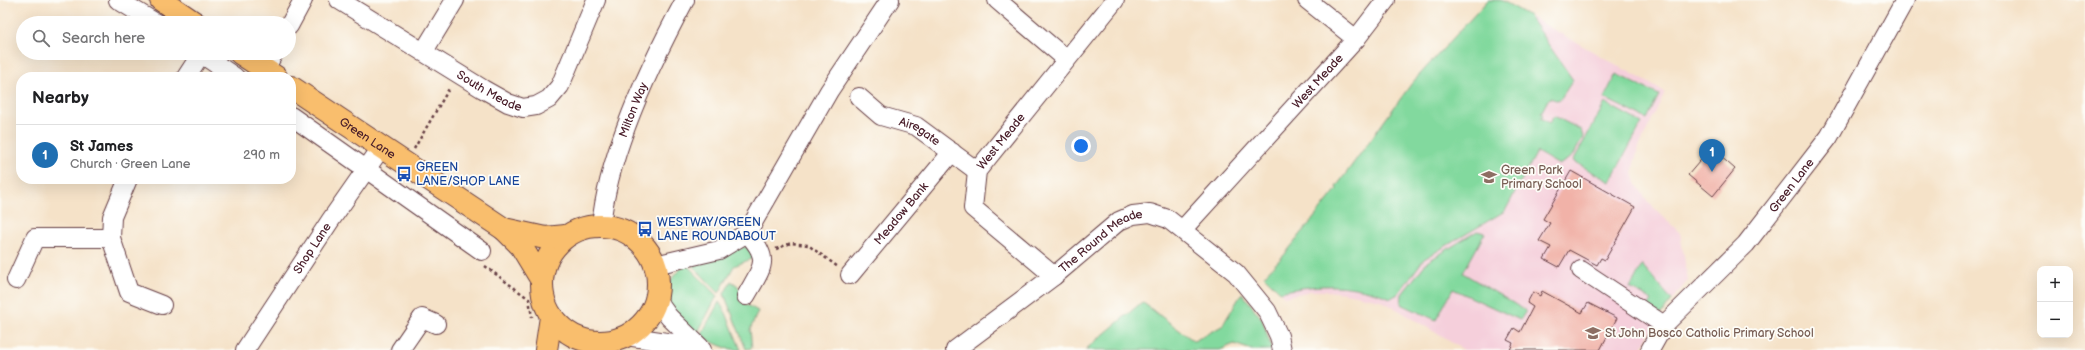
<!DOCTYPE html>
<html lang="en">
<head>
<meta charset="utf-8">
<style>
  body { margin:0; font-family:"Balsamiq Sans",sans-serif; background:#f6f6f6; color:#202124 }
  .controls { position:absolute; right:12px; bottom:12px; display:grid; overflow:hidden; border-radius:8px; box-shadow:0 4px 16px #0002 }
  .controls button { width:36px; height:36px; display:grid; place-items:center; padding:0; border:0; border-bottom:1px solid #e0e0e0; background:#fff; color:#202124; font:20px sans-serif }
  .you { position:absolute; left:1081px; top:146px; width:14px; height:14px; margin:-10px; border:3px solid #fff; border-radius:50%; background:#1a73e8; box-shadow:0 0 0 6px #1a73e833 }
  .badge { display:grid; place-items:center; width:26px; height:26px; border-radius:50%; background:#1f6fb2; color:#fff; font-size:13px; font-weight:700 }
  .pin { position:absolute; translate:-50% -33px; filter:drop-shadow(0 1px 2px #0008) }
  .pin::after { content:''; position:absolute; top:21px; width:14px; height:12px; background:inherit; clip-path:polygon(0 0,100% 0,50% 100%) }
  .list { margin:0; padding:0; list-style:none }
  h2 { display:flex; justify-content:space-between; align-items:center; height:52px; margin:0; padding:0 16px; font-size:17px }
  h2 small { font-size:13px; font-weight:400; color:#757577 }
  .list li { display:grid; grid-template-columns:26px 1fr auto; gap:12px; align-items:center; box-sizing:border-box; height:60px; padding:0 16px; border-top:1px solid #e0e0e0 }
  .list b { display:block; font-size:15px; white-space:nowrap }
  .list p { margin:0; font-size:13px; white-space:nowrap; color:#757577 }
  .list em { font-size:13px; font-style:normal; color:#757577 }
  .icon { flex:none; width:22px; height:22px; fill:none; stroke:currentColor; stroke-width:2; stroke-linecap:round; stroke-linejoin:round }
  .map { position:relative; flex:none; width:2085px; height:350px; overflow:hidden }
  .search { position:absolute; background:#fff; box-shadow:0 4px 16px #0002; left:16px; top:16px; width:280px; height:44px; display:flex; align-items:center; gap:10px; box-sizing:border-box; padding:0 14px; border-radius:22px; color:#757577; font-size:15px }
  .panel { position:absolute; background:#fff; box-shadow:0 4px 16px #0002; left:16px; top:72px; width:280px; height:112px; border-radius:16px }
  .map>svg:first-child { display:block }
  .built { fill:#f5cfdb }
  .green { fill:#82d99e; stroke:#667c64 }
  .building { fill:#f1b2a8 }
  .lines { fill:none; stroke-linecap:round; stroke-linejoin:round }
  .minor-casing { stroke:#643c43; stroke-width:20 }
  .major-casing { stroke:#643c43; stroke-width:24 }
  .path { stroke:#643c43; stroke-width:2.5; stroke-dasharray:3 3; stroke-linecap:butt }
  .minor { stroke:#fff; stroke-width:18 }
  .major { stroke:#f9be6d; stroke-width:22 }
  .labels { text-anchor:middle; stroke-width:3.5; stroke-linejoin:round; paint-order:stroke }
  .street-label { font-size:12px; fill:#4a1f2b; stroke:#fdfcf7 }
  .transit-label { font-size:12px; fill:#164399; stroke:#fdfcf7; text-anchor:start }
  .education-label { font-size:12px; fill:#785e54; stroke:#fdfcf7; text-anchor:start }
</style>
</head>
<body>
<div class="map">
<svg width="2085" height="350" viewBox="0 0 2085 350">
  <rect width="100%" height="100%" fill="#fdfcf7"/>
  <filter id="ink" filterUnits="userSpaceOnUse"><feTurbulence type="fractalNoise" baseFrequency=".025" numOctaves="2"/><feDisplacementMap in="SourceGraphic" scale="8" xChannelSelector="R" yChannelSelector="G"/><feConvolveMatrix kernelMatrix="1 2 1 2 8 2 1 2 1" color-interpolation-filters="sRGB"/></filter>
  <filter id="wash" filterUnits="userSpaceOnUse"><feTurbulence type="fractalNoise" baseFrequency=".012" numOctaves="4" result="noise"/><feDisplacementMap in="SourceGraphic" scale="16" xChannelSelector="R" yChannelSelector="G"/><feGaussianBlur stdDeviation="0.9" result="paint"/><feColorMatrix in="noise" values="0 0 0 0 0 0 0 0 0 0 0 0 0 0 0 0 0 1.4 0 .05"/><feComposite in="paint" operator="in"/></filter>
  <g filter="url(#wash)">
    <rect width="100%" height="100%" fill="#f5e2c8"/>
    <!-- built -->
    <path class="built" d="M1488,0H1501L1665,92L1639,147L1634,163L1633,171L1636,183L1648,202L1680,233L1688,280L1658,318L1640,350H1464L1400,311L1380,300L1345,293L1327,291H1311L1285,297L1264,276L1285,254L1337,189L1336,187L1412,83Z"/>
    <!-- green -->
    <g class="green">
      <path d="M1488,0H1501L1528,15L1573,80L1559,101L1550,98L1548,100L1541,113L1543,115L1541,118L1549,123L1554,116L1581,130L1583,137L1573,156L1559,165L1537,152L1505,211L1424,259L1398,294L1391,298C1351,283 1321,283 1280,292L1264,276L1285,254L1337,189L1336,187L1412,83Z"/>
      <path d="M1616,74L1659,95L1647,119L1604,98Z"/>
      <path d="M1605,103L1642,123L1610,182L1573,161Z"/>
      <path d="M1477,231L1485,233L1463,273L1526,311L1520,320L1453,289L1436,320L1401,304L1402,294L1427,262Z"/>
      <path d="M743,247H748L756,257L734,266L719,293L690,263Z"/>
      <path d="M687,265L717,296L696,336C688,326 678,317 671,307C661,292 673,271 687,265Z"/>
      <path d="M1642,265L1672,300L1658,318L1646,310L1652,300L1630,288Z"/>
      <path d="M731,281L737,285L741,291L740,301L758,311L750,330L752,348L746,349L724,294Z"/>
      <path d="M1242,293L1262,319L1272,350H1252L1234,344L1220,350H1085L1142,302L1194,341L1222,326Z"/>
      <path d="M719,302L726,313L741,350C727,350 712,343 701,335Z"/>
    </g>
    <g id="blocks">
      <!-- building -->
      <g class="building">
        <path d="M1711,148L1735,169L1713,196L1688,175Z"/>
        <path d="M1571,171L1635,207L1605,260L1601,258L1597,265L1569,250L1559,267L1544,259L1551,247L1539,241L1550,223L1543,219Z"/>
        <path d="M1542,291L1582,313L1588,303L1617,318L1600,350H1510L1513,343L1507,340L1514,328L1520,332L1533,307L1527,303L1533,292L1540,296Z"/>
      </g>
    </g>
  </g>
  <g filter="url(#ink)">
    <use href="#blocks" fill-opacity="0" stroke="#643c43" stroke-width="1"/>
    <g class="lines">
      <defs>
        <g id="minor">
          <path d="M118,0L156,23"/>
          <path id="s1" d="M339,0L483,89L508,103L523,108L536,106L549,99L560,86L596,0"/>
          <path d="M997,0L1066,59"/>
          <path d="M1307,0L1356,39"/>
          <path d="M289,26L303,0"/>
          <path d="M424,51L455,0"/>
          <path d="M200,53L235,77"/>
          <path d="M265,69L274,53"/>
          <path d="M186,77L201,54"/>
          <path id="s2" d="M859,97L881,116L916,126L977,171"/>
          <path d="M291,116L482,251"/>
          <path d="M128,179L112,217L111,238L129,292L162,305"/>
          <path id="s3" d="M601,226C608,154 651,63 685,0"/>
          <path id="s4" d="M1183,229L1356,39L1386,0"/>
          <path d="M655,265L719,250L747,233L829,91L890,0"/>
          <path d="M1581,270L1664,325"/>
          <path id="s5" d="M850,275L952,152"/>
          <path id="s6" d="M1054,276L973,208L977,171L1115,0"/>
          <path d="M16,280L35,238H111"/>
          <path d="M746,296C762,267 772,260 747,233"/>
          <path d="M656,299L669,317L700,347"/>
          <path d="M626,336L680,344L702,350"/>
          <path id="s7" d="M245,350L330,221L381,148"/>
          <path d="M400,350L422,318L436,324"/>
          <path id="s8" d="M955,350L1054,276L1119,221L1133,215L1150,213L1168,219L1236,273L1267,311L1279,336L1282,350"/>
          <path id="s9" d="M1650,350L1664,325L1746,244L1829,137L1905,0"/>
        </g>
        <g id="major">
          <path d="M161,0L195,23"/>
          <path d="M240,53L276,77"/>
          <path id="s10" d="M291,87L504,229L521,246L541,279"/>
          <circle cx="600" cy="284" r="58"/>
          <path d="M504,229L545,238L566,236"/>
          <path d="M546,350L551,317"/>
        </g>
      </defs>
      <!-- minor casing -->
      <use href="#minor" class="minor-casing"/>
      <!-- major casing -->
      <use href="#major" class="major-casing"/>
      <!-- path -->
      <g class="path">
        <path d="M414,149L450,87"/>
        <path d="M776,249L791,243L808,245L838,267"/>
        <path d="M485,266L529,299L532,317"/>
      </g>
      <!-- minor -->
      <use href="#minor" class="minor"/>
      <!-- major -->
      <use href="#major" class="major"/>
    </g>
  </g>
  <!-- icons -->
  <defs>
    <symbol id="bus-bare" viewBox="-9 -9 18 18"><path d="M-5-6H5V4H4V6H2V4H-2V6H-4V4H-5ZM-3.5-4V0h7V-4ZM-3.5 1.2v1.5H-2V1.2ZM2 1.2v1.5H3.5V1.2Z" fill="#1a4fb4" stroke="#fdfcf7" stroke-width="2.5" paint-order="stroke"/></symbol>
    <symbol id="school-bare" viewBox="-9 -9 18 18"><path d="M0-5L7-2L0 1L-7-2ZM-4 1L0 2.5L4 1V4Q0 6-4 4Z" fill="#8d6e63" stroke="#fdfcf7" stroke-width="2.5" paint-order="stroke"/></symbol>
  </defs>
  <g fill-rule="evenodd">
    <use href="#bus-bare" x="393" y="163" width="22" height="22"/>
    <use href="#school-bare" x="1478" y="166" width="22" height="22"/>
    <use href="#bus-bare" x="634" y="218" width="22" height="22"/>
    <use href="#school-bare" x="1582" y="322" width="22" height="22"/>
  </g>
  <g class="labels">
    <!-- street labels -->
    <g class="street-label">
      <text dy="4" stroke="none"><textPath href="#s4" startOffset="200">West Meade</textPath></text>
      <text dy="4" stroke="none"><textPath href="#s1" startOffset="176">South Meade</textPath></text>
      <text dy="4" stroke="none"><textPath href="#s3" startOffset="121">Milton Way</textPath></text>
      <text dy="4" stroke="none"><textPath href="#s2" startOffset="71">Airegate</textPath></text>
      <text dy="4" stroke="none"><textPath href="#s10" startOffset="92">Green Lane</textPath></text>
      <text dy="4" stroke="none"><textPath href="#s6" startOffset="181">West Meade</textPath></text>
      <text dy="4" stroke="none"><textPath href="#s9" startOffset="218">Green Lane</textPath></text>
      <text dy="4" stroke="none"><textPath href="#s5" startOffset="80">Meadow Bank</textPath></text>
      <text dy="4" stroke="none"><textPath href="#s8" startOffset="183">The Round Meade</textPath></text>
      <text dy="4" stroke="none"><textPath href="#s7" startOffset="122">Shop Lane</textPath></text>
    </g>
    <!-- transit labels -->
    <g class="transit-label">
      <text x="416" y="171">GREEN<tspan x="416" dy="14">LANE/SHOP LANE</tspan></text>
      <text x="657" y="226">WESTWAY/GREEN<tspan x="657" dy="14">LANE ROUNDABOUT</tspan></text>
    </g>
    <!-- education labels -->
    <g class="education-label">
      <text x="1501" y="174">Green Park<tspan x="1501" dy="14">Primary School</tspan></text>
      <text x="1605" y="337">St John Bosco Catholic Primary School</text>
    </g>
  </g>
</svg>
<div class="controls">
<button>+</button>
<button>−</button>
</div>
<div class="you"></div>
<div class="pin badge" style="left:1712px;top:172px">1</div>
<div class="search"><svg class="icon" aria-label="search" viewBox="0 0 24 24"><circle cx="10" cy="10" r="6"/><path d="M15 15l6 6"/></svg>Search here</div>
<section class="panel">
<h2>Nearby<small></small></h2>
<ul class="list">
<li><span class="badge">1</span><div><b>St James</b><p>Church · Green Lane</p></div><em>290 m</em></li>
</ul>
</section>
</div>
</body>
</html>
